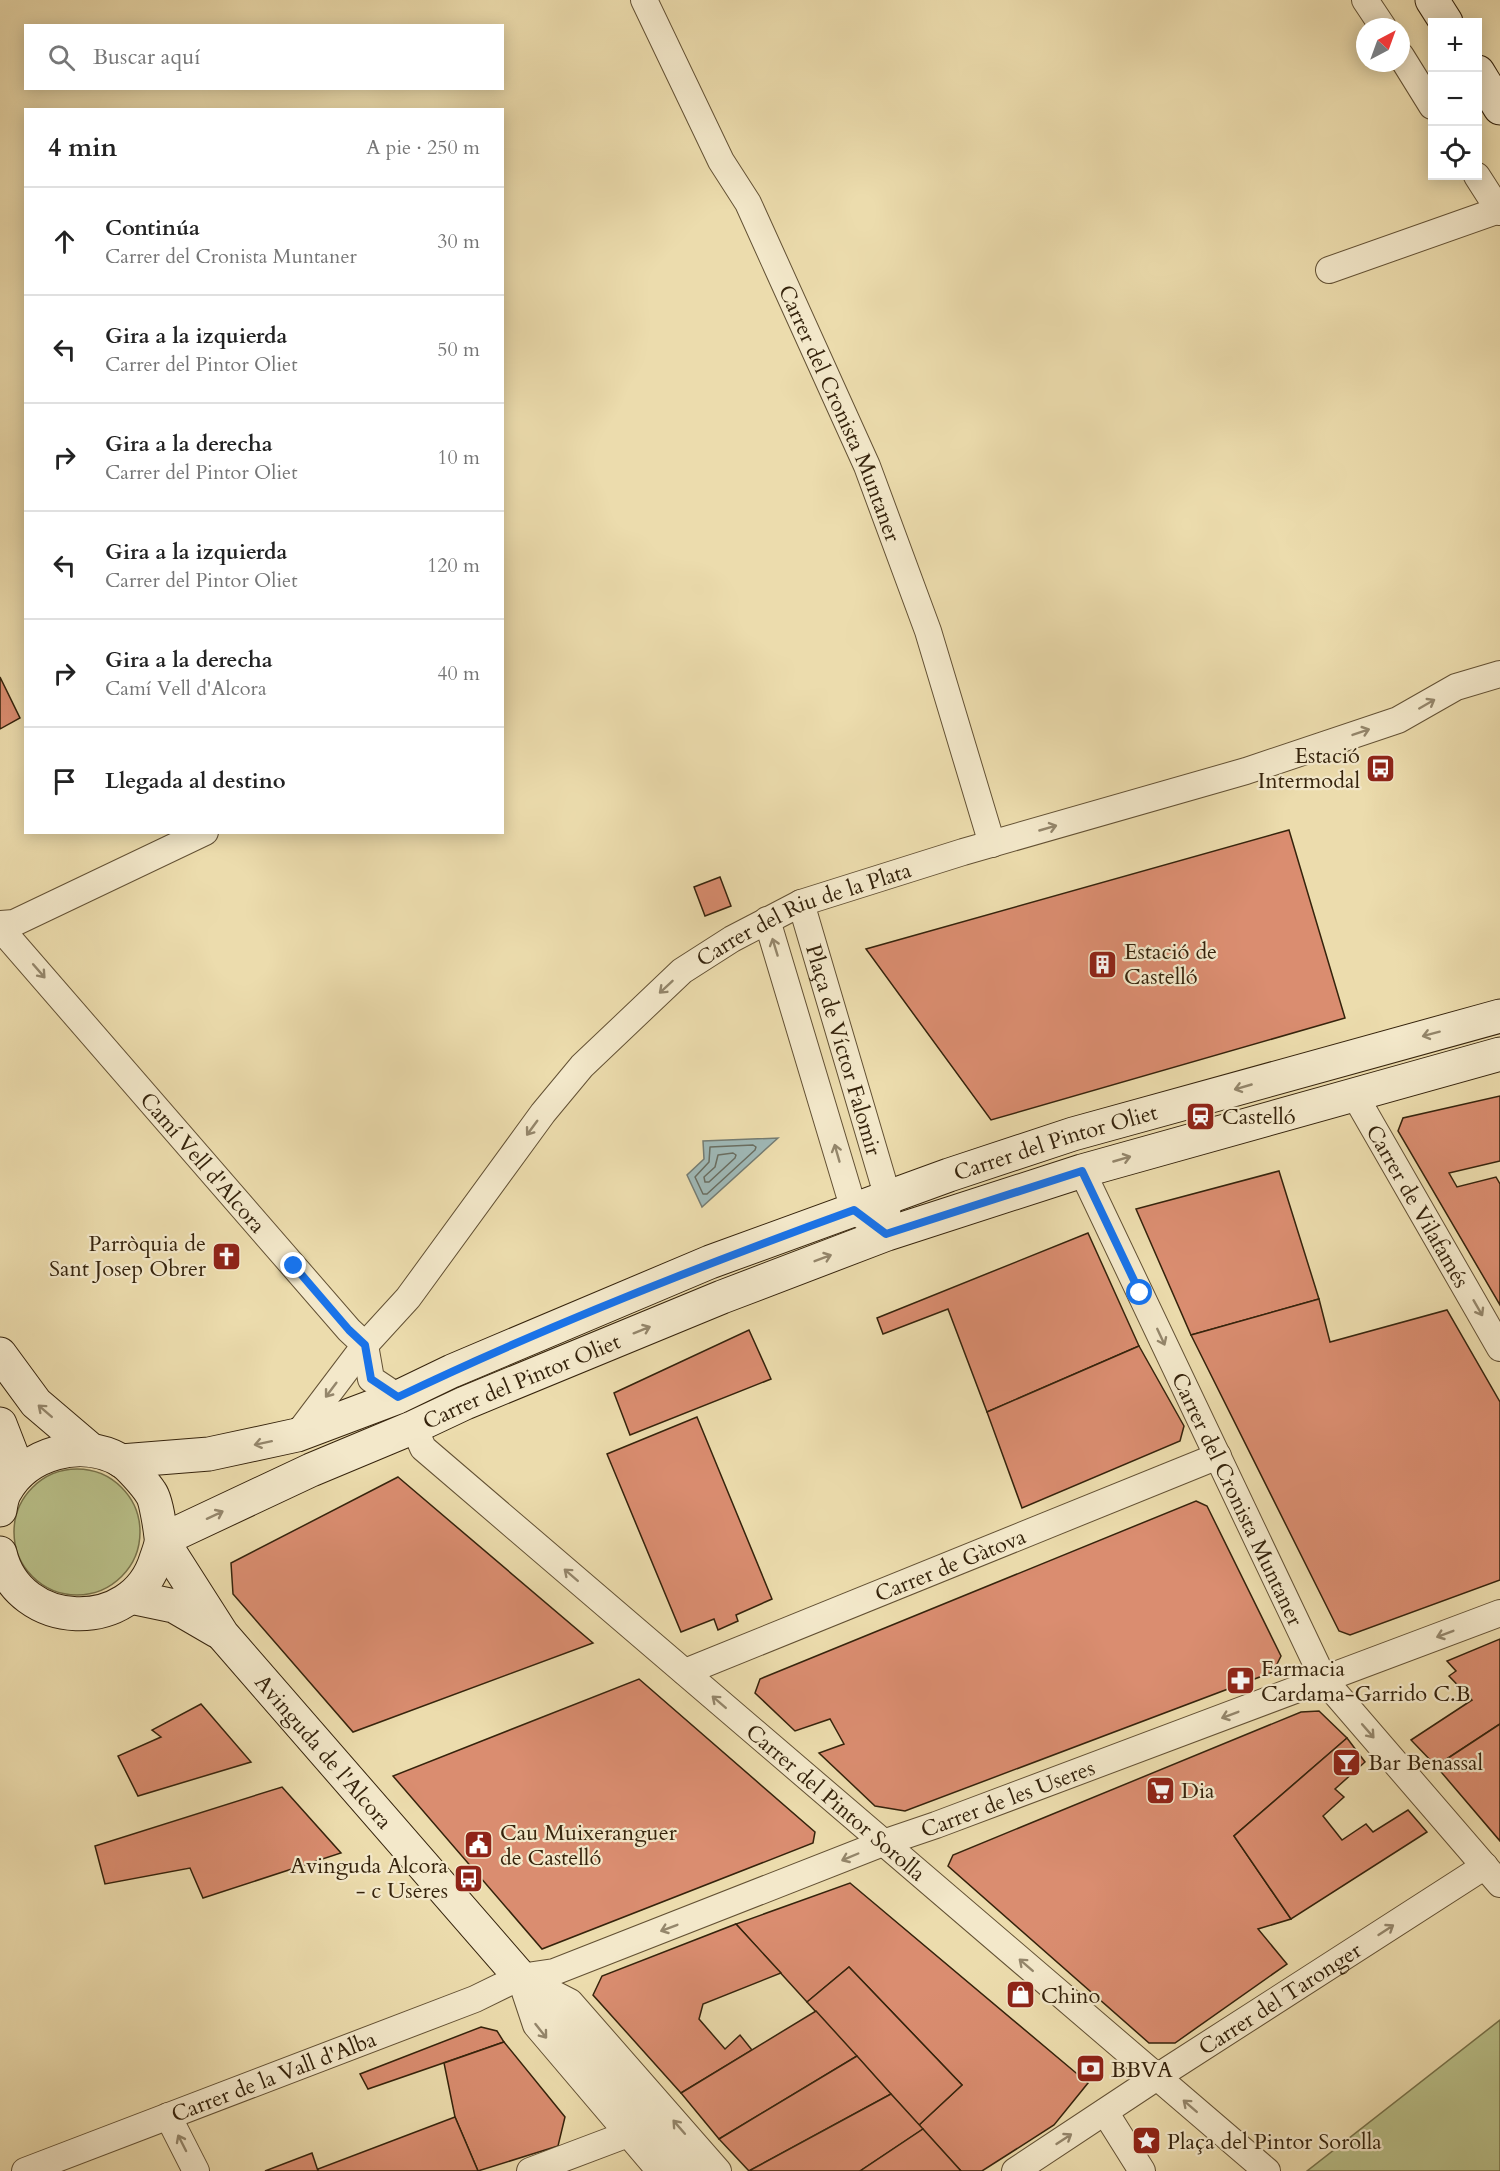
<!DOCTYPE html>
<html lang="es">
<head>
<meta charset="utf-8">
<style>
  body { margin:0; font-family:Cardo,serif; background:#f2f2f2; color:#222 }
  .controls { position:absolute; right:18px; top:18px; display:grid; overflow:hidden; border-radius:0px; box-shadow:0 3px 15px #0003 }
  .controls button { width:54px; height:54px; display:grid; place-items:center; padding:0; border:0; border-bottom:2px solid #e0e0e0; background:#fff; color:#222; font:30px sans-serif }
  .compass { position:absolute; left:1356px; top:18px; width:54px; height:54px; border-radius:50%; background:#fff; box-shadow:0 3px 15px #0003; rotate:41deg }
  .stop { position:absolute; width:18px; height:18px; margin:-14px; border:4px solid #1a73e8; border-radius:50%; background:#fff }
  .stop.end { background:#1a73e8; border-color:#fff; box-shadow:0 2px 6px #0008 }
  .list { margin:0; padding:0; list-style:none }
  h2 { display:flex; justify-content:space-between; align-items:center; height:78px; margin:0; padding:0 24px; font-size:26px }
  h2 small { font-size:20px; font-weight:400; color:#767676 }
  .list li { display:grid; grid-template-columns:39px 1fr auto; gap:18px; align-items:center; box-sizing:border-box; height:108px; padding:0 24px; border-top:2px solid #e0e0e0 }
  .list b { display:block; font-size:22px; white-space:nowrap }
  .list p { margin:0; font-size:20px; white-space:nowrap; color:#767676 }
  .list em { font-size:20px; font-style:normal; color:#767676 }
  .icon { flex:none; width:33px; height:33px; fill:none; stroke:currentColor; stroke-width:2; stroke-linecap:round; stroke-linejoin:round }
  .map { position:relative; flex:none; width:1500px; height:2171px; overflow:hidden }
  .search { position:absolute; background:#fff; box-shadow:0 3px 15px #0003; left:24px; top:24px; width:480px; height:66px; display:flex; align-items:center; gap:15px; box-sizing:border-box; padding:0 21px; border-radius:0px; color:#767676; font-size:22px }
  .panel { position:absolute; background:#fff; box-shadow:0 3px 15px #0003; left:24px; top:108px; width:480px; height:726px; border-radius:0px }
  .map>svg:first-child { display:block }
  .green { fill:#b9c089; stroke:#77724a; stroke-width:1.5 }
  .water { fill:#9fb8b6; stroke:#757c72; stroke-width:1.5 }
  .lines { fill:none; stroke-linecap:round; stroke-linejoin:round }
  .shore { stroke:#6a6e61; stroke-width:1.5 }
  .building { fill:#da8d70; stroke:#35230c; stroke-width:1.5 }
  .street-casing { stroke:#635134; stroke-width:28 }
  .secondary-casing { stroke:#35230c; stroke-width:35 }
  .street { stroke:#f3e8ca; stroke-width:26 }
  .secondary { stroke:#f3e8ca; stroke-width:33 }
  .oneway { stroke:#94866b }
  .route { stroke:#1a73e8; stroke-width:8 }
  .labels { text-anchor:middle; stroke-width:4.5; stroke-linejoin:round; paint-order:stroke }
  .street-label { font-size:22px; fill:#35230c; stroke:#f3e8ca }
  .poi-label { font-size:22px; fill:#35230c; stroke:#f3e8ca; text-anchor:start }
</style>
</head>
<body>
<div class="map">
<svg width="1500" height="2171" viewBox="0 0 1500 2171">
  <rect width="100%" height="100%" fill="#ecdcad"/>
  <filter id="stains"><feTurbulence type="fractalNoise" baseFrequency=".00333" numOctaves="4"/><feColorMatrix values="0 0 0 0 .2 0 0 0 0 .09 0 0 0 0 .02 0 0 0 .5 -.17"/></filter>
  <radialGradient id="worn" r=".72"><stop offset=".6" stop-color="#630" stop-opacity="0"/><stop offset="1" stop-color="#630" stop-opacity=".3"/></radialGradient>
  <!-- green -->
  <g class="green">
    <circle cx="77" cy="1532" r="63"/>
    <path d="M1500,2020V2171H1307Z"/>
  </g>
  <!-- water -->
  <path class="water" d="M778,1138L702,1207L687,1175L704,1159L703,1141Z"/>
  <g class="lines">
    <!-- shore -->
    <g class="shore">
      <path d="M753,1145L756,1147L755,1150L707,1194H703L695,1177L709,1162L710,1147Z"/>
      <path d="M733,1153L736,1155L735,1158L709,1182H705L704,1177L715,1167L718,1155Z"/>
    </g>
  </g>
  <!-- building -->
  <g class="building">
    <path d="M0,677L20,718L0,729Z"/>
    <path d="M1289,830L1345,1018L991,1120L866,949Z"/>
    <path d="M720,877L731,906L705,916L694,887Z"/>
    <path d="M1500,1096V1161L1449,1173L1457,1187L1496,1177L1500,1184V1305L1398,1131L1403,1118Z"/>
    <path d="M1279,1171L1319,1299L1191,1335L1136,1209Z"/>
    <path d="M1088,1233L1139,1346L987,1412L948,1309L883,1334L877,1318Z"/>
    <path d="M1319,1299L1330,1342L1447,1310L1500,1402V1580L1350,1635L1339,1631L1191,1335Z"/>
    <path d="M749,1330L771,1379L630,1435L614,1393Z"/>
    <path d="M1139,1346L1184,1426L1180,1441L1022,1508L987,1412Z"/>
    <path d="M697,1417L772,1599L736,1615L738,1621L718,1630L714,1619L681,1632L607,1454Z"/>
    <path d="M398,1477L593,1643L353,1732L233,1594L231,1563Z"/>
    <path d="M1196,1501L1207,1506L1281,1656L1273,1672L905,1811L875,1806L819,1753L844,1744L830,1719L795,1731L755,1693L760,1679Z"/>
    <path d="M1500,1639V1724L1436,1766L1411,1740L1472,1700L1449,1676L1456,1671L1447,1661Z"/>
    <path d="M639,1679L815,1832L813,1843L542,1949L393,1776Z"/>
    <path d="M201,1704L251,1762L138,1796L118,1756L161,1737L152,1730Z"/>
    <path d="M1319,1711L1347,1738L1234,1836L1291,1919L1258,1929L1287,1964L1175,2043H1149L948,1866L953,1855L1301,1712Z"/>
    <path d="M1500,1724V1841L1436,1766Z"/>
    <path d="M1347,1738L1365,1762L1335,1789L1344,1797L1323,1816L1342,1840L1366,1824L1373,1832L1408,1810L1427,1832L1291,1919L1234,1836Z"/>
    <path d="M282,1787L341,1853L203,1898L190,1868L105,1884L95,1846Z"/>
    <path d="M850,1883L1088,2083L1054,2125L982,2171H961L919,2125L962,2085L849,1967L807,2002L736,1924Z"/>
    <path d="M736,1924L781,1973L703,2004L699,2019L725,2049L740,2035L752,2050L681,2093L593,1995L602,1976Z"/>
    <path d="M849,1967L962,2085L919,2125L807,2002Z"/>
    <path d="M816,2011L857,2056L719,2139L681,2093Z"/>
    <path d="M481,2027L497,2031L504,2042L368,2089L360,2074Z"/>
    <path d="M504,2042L565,2117L558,2146L478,2171L455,2117L444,2063Z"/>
    <path d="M857,2056L891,2094L749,2171L719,2139Z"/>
    <path d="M891,2094L923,2129L860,2171H749Z"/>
    <path d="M455,2117L478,2171H318V2169Z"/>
    <path d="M923,2129L961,2171H860Z"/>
    <path d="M312,2153L318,2171H265Z"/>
  </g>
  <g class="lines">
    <defs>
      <g id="street">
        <path id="s1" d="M644,0L721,161L748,203L867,466L928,631L992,844"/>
        <path d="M1365,0L1383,27"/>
        <path d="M1401,56L1432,106"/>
        <path d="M1477,176L1500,212"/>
        <path d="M1329,270L1499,210"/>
        <path id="s2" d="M801,903L888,1198L887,1214"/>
        <path d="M767,920L854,1210L887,1234"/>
        <path d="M0,924L14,923L205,832"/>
        <path id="s3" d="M0,928L349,1330L365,1345L371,1379L398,1397"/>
        <path id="s4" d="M1354,1094L1500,1348"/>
        <path id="s5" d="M1082,1171L1324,1680L1500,1884"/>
        <path id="s6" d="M414,1427L423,1448L1267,2171"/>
        <path id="s7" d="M297,1435L365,1345L408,1298L543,1113L582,1066L682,971L732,939L801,903L963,852L1246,771L1398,720L1456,687L1500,674"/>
        <path id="s8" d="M685,1672L1218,1456"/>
        <path d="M529,1981L570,2002L718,2171"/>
        <path d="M522,1983L536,2025L660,2171"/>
        <path d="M1105,2112L1142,2171"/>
        <path d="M168,2116L196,2171"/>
        <path id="s9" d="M25,2171L475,1999L520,1977L554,1972L883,1843L936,1825L1500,1613"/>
        <path d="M530,2171L628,2134"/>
        <path id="s10" d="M1015,2171L1157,2077L1485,1866"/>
      </g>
      <g id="secondary">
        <path d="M1432,0L1446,22"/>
        <path d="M1478,72L1500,108"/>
        <path d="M0,1354L36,1403L90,1449"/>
        <path d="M0,1424L19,1473"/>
        <path id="s11" d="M121,1461L209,1454L297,1435L398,1397L452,1371L710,1262L949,1175L1073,1134L1500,1016"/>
        <path d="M0,1510C1,1504 2,1497 5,1492C26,1453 81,1438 120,1460C128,1464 146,1485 151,1493C156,1500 160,1528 161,1537C162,1544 158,1553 156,1559C133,1635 18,1631 0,1553"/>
        <path id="s12" d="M162,1540L311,1470L414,1427L465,1403L722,1297L887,1234L1082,1171L1500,1054"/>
        <path id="s13" d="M162,1540L222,1634L689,2171"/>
        <path d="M131,1597L174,1606L217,1631"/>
      </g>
    </defs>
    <!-- street casing -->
    <use href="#street" class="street-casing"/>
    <!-- secondary casing -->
    <use href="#secondary" class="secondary-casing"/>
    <!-- street -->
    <use href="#street" class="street"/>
    <!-- secondary -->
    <use href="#secondary" class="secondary"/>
  </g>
  <!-- one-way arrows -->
  <defs><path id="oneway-shaft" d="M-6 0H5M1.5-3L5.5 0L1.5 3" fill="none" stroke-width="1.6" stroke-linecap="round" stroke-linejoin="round" transform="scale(1.5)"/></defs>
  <g class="oneway">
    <use href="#oneway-shaft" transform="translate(1427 704) rotate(-30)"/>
    <use href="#oneway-shaft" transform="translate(1361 732) rotate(-19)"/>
    <use href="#oneway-shaft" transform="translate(1048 828) rotate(-16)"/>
    <use href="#oneway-shaft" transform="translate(775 947) rotate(-107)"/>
    <use href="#oneway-shaft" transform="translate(39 971) rotate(49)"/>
    <use href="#oneway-shaft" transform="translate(666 987) rotate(137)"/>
    <use href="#oneway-shaft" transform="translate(1431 1034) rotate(165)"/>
    <use href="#oneway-shaft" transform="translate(1243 1087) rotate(164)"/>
    <use href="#oneway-shaft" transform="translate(532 1128) rotate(126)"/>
    <use href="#oneway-shaft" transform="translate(837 1153) rotate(-106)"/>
    <use href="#oneway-shaft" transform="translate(1122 1159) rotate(-16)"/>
    <use href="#oneway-shaft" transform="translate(823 1258) rotate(-21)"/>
    <use href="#oneway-shaft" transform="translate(1478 1308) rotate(60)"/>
    <use href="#oneway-shaft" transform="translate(642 1330) rotate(-22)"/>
    <use href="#oneway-shaft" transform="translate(1161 1337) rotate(65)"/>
    <use href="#oneway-shaft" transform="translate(331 1390) rotate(127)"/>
    <use href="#oneway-shaft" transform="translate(45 1411) rotate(-139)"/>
    <use href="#oneway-shaft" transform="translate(263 1443) rotate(168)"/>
    <use href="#oneway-shaft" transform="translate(215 1515) rotate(-25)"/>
    <use href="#oneway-shaft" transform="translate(571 1575) rotate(-139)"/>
    <use href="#oneway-shaft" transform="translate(1445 1634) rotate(159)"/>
    <use href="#oneway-shaft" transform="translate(719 1702) rotate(-139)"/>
    <use href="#oneway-shaft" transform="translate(1230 1715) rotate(159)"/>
    <use href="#oneway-shaft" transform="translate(1368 1731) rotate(49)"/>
    <use href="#oneway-shaft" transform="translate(850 1857) rotate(157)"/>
    <use href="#oneway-shaft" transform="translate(669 1928) rotate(159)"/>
    <use href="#oneway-shaft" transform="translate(1386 1930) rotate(-33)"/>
    <use href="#oneway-shaft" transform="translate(1026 1965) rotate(-139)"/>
    <use href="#oneway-shaft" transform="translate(541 2031) rotate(52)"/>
    <use href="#oneway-shaft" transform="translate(1190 2106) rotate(-139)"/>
    <use href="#oneway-shaft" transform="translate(679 2127) rotate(-131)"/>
    <use href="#oneway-shaft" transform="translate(1064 2139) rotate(-33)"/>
    <use href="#oneway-shaft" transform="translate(182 2143) rotate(-117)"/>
  </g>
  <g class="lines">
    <!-- route -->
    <path class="route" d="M294,1266L349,1330L365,1345L371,1379L398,1397C546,1326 699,1266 854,1210L886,1234L1082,1171L1140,1293"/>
  </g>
  <!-- icons -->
  <defs>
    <symbol id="bus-square" viewBox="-11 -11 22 22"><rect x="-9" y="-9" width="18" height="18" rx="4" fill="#8f2418" stroke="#f3e8ca"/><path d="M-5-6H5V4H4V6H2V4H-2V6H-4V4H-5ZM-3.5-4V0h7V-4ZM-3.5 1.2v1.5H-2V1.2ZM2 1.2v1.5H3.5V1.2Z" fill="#fff"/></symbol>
    <symbol id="building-square" viewBox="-11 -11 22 22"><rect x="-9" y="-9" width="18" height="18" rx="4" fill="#8f2418" stroke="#f3e8ca"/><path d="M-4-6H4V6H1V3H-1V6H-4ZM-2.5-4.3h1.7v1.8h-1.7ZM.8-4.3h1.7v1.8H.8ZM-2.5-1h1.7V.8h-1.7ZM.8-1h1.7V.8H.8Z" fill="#fff"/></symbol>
    <symbol id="station-square" viewBox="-11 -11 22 22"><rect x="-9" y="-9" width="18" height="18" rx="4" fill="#8f2418" stroke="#f3e8ca"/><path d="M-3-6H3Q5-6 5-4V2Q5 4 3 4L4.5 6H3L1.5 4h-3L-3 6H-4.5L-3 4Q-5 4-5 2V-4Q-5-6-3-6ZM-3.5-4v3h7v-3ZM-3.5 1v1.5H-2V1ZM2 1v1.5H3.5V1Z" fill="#fff"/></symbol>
    <symbol id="church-square" viewBox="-11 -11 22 22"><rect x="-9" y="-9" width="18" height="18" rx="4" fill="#8f2418" stroke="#f3e8ca"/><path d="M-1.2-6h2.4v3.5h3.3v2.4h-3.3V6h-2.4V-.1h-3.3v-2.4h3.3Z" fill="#fff"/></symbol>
    <symbol id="pharmacy-square" viewBox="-11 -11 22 22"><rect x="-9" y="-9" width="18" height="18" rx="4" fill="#8f2418" stroke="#f3e8ca"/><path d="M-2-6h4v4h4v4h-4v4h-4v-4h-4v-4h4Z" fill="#fff"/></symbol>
    <symbol id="bar-square" viewBox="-11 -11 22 22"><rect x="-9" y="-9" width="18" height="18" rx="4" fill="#8f2418" stroke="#f3e8ca"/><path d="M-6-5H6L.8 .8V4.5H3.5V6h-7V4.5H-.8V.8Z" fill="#fff"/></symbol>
    <symbol id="supermarket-square" viewBox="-11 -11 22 22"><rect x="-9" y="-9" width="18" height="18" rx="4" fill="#8f2418" stroke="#f3e8ca"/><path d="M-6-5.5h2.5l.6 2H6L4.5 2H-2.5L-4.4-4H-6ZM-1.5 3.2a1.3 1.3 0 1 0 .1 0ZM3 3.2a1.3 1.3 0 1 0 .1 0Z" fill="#fff"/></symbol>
    <symbol id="civic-square" viewBox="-11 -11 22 22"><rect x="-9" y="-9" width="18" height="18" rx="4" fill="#8f2418" stroke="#f3e8ca"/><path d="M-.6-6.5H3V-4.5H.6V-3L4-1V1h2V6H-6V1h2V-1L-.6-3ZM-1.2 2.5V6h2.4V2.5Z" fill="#fff"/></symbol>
    <symbol id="shop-square" viewBox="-11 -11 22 22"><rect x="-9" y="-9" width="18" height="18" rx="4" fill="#8f2418" stroke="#f3e8ca"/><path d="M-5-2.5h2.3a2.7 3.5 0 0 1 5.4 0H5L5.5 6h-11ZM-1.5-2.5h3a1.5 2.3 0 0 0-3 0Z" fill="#fff"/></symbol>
    <symbol id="bank-square" viewBox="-11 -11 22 22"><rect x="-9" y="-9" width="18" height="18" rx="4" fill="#8f2418" stroke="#f3e8ca"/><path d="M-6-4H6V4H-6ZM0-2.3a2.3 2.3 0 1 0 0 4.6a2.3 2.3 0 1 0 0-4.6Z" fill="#fff"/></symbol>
    <symbol id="sight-square" viewBox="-11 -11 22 22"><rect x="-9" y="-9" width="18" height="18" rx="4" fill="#8f2418" stroke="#f3e8ca"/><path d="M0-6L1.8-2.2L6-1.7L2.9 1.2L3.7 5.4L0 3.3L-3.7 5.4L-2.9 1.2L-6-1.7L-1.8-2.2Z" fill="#fff"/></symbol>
  </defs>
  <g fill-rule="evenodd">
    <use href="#bus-square" x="1364" y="752" width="33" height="33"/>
    <use href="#building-square" x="1086" y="948" width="33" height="33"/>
    <use href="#station-square" x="1184" y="1100" width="33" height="33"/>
    <use href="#church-square" x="210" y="1240" width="33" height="33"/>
    <use href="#pharmacy-square" x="1224" y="1664" width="33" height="33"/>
    <use href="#bar-square" x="1330" y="1746" width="33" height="33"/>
    <use href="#supermarket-square" x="1144" y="1774" width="33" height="33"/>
    <use href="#civic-square" x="462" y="1828" width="33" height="33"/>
    <use href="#bus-square" x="452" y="1862" width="33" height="33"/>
    <use href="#shop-square" x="1004" y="1978" width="33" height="33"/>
    <use href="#bank-square" x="1074" y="2052" width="33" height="33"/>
    <use href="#sight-square" x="1130" y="2124" width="33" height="33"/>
  </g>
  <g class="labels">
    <!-- street labels -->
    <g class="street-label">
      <text dy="8" stroke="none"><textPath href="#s1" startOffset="458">Carrer del Cronista Muntaner</textPath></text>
      <text dy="8" stroke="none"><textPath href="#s7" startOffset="740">Carrer del Riu de la Plata</textPath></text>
      <text dy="8" stroke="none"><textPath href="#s2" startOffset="153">Plaça de Víctor Falomir</textPath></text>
      <text dy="8" stroke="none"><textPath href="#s11" startOffset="992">Carrer del Pintor Oliet</textPath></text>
      <text dy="8" stroke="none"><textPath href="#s3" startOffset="310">Camí Vell d'Alcora</textPath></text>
      <text dy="8" stroke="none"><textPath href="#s4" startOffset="129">Carrer de Vilafamés</textPath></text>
      <text dy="8" stroke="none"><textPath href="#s12" startOffset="393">Carrer del Pintor Oliet</textPath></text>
      <text dy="8" stroke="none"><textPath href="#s5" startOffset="363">Carrer del Cronista Muntaner</textPath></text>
      <text dy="8" stroke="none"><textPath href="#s8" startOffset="286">Carrer de Gàtova</textPath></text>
      <text dy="8" stroke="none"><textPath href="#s13" startOffset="267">Avinguda de l'Alcora</textPath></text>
      <text dy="8" stroke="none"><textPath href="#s9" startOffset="1052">Carrer de les Useres</textPath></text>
      <text dy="8" stroke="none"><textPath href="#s6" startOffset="567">Carrer del Pintor Sorolla</textPath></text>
      <text dy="8" stroke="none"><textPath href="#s10" startOffset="316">Carrer del Taronger</textPath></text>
      <text dy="8" stroke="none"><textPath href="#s9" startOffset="266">Carrer de la Vall d'Alba</textPath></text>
    </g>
    <!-- poi labels -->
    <g class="poi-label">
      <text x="1360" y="763" text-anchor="end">Estació<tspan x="1360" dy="25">Intermodal</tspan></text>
      <text x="1124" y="959">Estació de<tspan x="1124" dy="25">Castelló</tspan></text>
      <text x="1222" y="1124">Castelló</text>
      <text x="206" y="1251" text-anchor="end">Parròquia de<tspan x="206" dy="25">Sant Josep Obrer</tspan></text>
      <text x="1261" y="1676">Farmacia<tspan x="1261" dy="25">Cardama-Garrido C.B</tspan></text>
      <text x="1368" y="1770">Bar Benassal</text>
      <text x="1181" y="1798">Dia</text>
      <text x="500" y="1840">Cau Muixeranguer<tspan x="500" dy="25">de Castelló</tspan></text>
      <text x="448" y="1873" text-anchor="end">Avinguda Alcora<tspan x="448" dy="25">- c Useres</tspan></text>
      <text x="1041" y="2003">Chino</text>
      <text x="1111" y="2077">BBVA</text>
      <text x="1167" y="2149">Plaça del Pintor Sorolla</text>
    </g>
  </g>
  <rect width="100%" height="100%" filter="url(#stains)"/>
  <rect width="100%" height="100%" fill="url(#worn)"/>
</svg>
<div class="controls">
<button>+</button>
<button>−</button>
<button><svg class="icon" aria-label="locate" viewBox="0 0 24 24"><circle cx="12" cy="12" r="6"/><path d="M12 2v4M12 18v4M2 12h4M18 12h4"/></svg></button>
</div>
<svg class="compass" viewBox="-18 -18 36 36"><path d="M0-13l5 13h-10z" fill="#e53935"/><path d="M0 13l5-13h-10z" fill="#767676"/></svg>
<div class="stop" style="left:1140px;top:1293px"></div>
<div class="stop end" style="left:294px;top:1266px"></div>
<div class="search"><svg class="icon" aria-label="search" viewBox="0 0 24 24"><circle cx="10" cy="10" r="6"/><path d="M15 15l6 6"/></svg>Buscar aquí</div>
<section class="panel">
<h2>4 min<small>A pie · 250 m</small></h2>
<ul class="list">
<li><svg class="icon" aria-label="ahead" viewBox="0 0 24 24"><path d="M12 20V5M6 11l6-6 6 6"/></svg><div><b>Continúa</b><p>Carrer del Cronista Muntaner</p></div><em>30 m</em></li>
<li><svg class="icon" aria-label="left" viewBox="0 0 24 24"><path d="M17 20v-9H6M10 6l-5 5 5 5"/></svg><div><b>Gira a la izquierda</b><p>Carrer del Pintor Oliet</p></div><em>50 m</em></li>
<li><svg class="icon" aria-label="right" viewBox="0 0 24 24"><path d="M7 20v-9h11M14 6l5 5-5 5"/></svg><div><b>Gira a la derecha</b><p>Carrer del Pintor Oliet</p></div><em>10 m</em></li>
<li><svg class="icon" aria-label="left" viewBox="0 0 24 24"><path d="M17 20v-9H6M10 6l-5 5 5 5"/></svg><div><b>Gira a la izquierda</b><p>Carrer del Pintor Oliet</p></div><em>120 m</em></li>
<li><svg class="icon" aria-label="right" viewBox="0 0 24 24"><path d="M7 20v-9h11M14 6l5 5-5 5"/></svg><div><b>Gira a la derecha</b><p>Camí Vell d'Alcora</p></div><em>40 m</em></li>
<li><svg class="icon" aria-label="arrive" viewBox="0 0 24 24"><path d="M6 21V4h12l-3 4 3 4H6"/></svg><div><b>Llegada al destino</b></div></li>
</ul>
</section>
</div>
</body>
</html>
